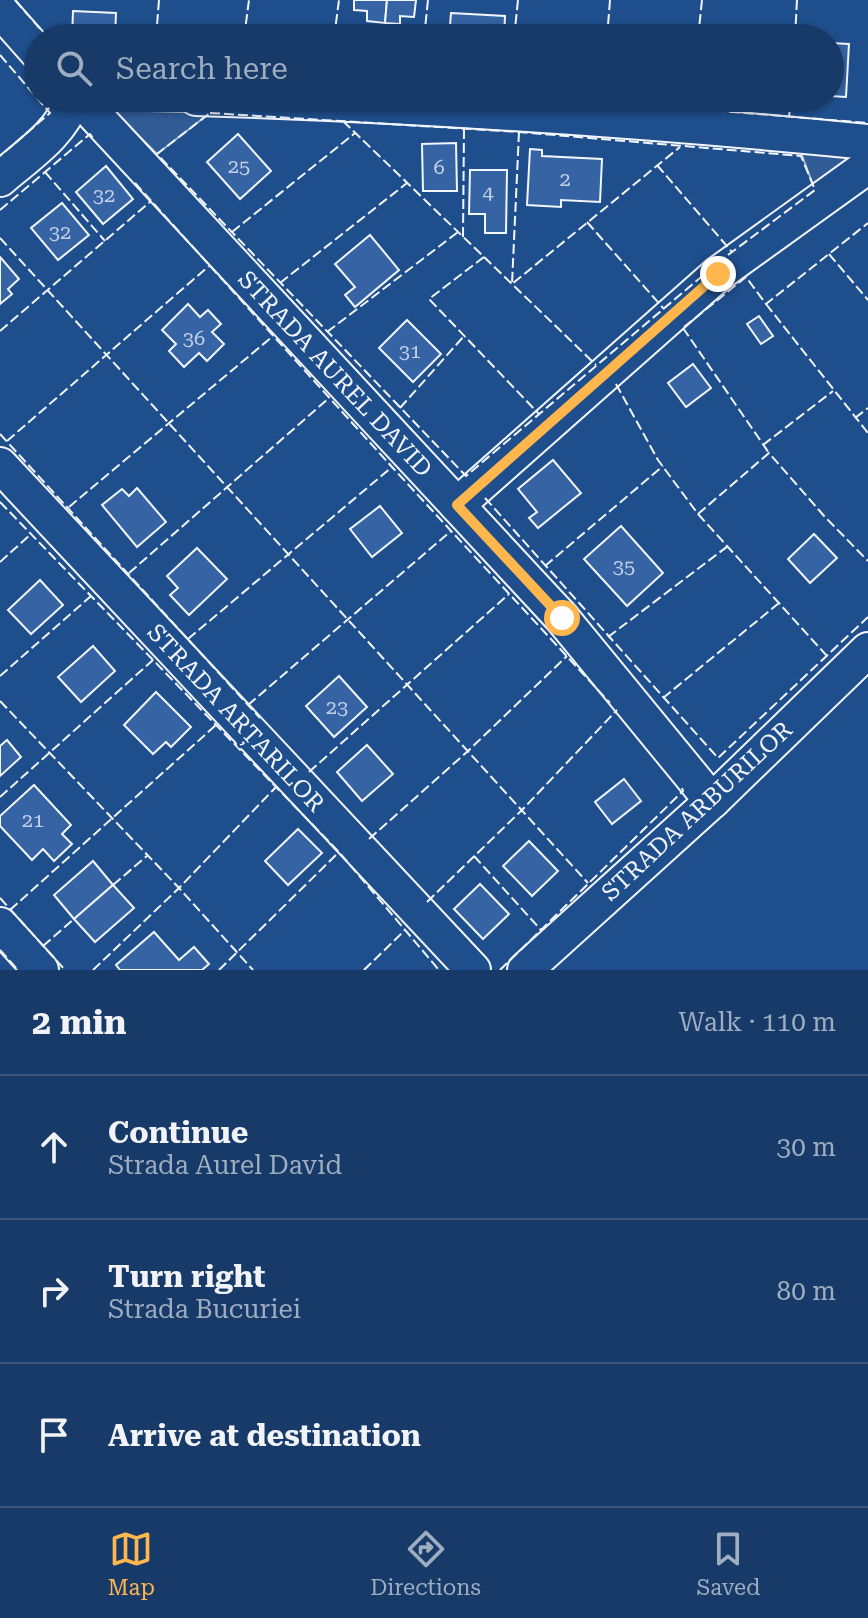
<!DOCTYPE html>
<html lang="en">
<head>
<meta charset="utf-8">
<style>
  body { margin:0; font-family:"Roboto Serif",serif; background:#20416f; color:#f1f3f6 }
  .stop { position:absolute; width:24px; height:24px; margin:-18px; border:6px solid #ffb74d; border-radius:50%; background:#fff }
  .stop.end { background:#ffb74d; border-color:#fff; box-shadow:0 2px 8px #0008 }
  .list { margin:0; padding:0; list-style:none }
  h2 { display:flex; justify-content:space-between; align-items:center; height:104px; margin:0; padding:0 32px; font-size:34px }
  h2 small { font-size:26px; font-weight:400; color:#9eadc0 }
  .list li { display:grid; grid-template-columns:52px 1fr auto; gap:24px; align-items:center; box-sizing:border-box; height:144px; padding:0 32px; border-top:2px solid #36547d }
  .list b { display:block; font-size:30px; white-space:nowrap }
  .list p { margin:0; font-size:26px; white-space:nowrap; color:#9eadc0 }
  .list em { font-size:26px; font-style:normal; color:#9eadc0 }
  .icon { flex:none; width:44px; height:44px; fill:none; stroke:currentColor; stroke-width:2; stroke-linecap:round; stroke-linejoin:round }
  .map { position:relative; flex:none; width:868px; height:970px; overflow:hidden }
  .search { position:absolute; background:#173a69; box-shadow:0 2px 6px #0004; left:24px; right:24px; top:24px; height:88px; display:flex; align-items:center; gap:20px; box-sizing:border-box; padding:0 28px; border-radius:44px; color:#9eadc0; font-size:30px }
  .sheet { height:536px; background:#173a69 }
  nav { display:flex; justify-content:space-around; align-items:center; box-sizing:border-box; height:112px; border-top:2px solid #36547d; background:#173a69; font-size:22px; color:#9eadc0 }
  nav a { display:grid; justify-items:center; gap:4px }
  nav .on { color:#ffb74d }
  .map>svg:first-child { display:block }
  .built { fill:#305b95; stroke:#a8bbd7; stroke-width:2 }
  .building { fill:#3563a3; stroke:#f2f6ff; stroke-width:2 }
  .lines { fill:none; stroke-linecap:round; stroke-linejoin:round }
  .minor-casing { stroke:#f2f6ff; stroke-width:38 }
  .minor { stroke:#1f4e8c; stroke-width:34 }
  .fence { stroke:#f2f6ff; stroke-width:2; stroke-dasharray:10 4; stroke-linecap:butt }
  .route { stroke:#ffb74d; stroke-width:10 }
  .labels { text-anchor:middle; stroke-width:6; stroke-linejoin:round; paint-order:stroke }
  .number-label { font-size:20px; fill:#c3d1e8 }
  .street-label { font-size:24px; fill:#f2f6ff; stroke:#1f4e8c }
</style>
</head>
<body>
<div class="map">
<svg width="868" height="970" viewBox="0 0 868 970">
  <rect width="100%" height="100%" fill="#1f4e8c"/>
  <!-- built -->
  <g class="built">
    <path d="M113,110L210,113L157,154Z"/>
    <path d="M800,150L849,153L852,165L815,190Z"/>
  </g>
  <!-- building -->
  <g class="building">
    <path d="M354,0H387L385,23L367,21V11L354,10Z"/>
    <path d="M387,0H416L414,17L400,16V24L385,23Z"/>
    <path d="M73,11L116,13L115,38H72Z"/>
    <path d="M451,13L505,16L504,38H449Z"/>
    <path d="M551,31L595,35V38H551Z"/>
    <path d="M830,43L849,44L846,97L830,96Z"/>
    <path d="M238,134L271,171L240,199L207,162Z"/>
    <path d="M456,143L457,191H423L422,144Z"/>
    <path d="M530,149L542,150V156L602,159L600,202L561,200V207L527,205Z"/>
    <path d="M106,166L133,199L103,224L76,192Z"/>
    <path d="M470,170H507L506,233H485V214H469Z"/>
    <path d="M62,203L89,235L58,260L31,228Z"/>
    <path d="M370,235L399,270L355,307L345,295L355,287L335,264Z"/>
    <path d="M0,257L19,279L8,289L12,294L0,304Z"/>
    <path d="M188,304L200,317L208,310L221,324L212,332L224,344L207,361L199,353L184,367L169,351L176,344L162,330Z"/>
    <path d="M759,316L773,336L761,344L747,324Z"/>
    <path d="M407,320L441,354L413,382L379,348Z"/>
    <path d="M693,364L711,388L686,407L668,383Z"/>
    <path d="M553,460L581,493L538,528L529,518L537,512L518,489Z"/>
    <path d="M137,488L166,522L137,547L102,505L122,489L129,496Z"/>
    <path d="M380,506L402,533L372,557L350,529Z"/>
    <path d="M621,526L663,573L627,606L584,559Z"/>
    <path d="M814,534L837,558L810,583L788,559Z"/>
    <path d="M197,548L227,579L189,615L170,595L178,588L167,576Z"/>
    <path d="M40,580L63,605L31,634L8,610Z"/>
    <path d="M93,646L115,671L81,702L58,677Z"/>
    <path d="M339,676L367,707L334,737L306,706Z"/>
    <path d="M156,692L191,727L171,747L166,742L153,754L124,725Z"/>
    <path d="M7,740L21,757L0,776V746Z"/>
    <path d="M367,745L393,774L362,801L337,772Z"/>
    <path d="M624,779L641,801L612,824L595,802Z"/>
    <path d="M34,785L71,825L62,834L72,844L54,861L43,849L32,860L0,826V816Z"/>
    <path d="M298,829L322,853L288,885L265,861Z"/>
    <path d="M529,841L558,871L532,896L503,866Z"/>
    <path d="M93,861L113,885L74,919L54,895Z"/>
    <path d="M480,884L509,914L483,939L454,909Z"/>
    <path d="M113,885L134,908L95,942L74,919Z"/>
    <path d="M154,932L179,960L194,947L209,964L202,970H120L116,965Z"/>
  </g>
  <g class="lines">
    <defs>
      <g id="minor">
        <path d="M0,10L38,53"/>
        <path d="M79,98L562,618L712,801"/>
        <path d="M196,98C420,105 644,120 868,142"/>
        <path d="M0,179C29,154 60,135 74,98"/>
        <path d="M0,465L473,970"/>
        <path d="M457,505L718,274L868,166"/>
        <path d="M0,925L41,970"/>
        <path d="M525,970L712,801L868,650"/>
      </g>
    </defs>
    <!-- minor casing -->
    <use href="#minor" class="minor-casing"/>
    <!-- minor -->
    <use href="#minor" class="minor"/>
    <!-- fence -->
    <g class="fence">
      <path d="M15,0L48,38"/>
      <path d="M156,38L159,0"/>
      <path d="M244,38L249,0"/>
      <path d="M334,38L339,0"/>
      <path d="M384,38L385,23"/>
      <path d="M424,38L428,0"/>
      <path d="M514,38L518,0"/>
      <path d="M607,38L610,0"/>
      <path d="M698,38L702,0"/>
      <path d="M795,38L797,0"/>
      <path d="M0,55L50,113L0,156"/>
      <path d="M562,98L868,123"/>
      <path d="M210,113L519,132L801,156L815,190L720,261L466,476L157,154Z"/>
      <path d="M789,117L791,98"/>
      <path d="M343,121L596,365"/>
      <path d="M519,132L512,284L680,147"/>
      <path d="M657,165L732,252"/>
      <path d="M45,172L105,241"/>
      <path d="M135,183L392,467L610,703"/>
      <path d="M0,210L90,134L94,139"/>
      <path d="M587,222L664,309"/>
      <path d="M232,232L355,133"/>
      <path d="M463,237L464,129"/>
      <path d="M0,238L588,883"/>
      <path d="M829,254L868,300"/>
      <path d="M484,257L429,299L539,414"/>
      <path d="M280,283L407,183"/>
      <path d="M766,304L868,433"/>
      <path d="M684,327L746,277L766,304L868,223"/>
      <path d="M683,328L769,453"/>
      <path d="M0,331L151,201"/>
      <path d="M327,332L458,232"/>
      <path d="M616,384L658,460L698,514L827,656"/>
      <path d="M400,408L464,336"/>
      <path d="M855,418L868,408"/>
      <path d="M0,434L260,718"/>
      <path d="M7,441L209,266"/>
      <path d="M763,445L833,391"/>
      <path d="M485,498L718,758L868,617"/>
      <path d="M0,502L339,852L439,970"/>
      <path d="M69,507L273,336"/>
      <path d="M698,514L769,453L825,517L868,561"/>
      <path d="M0,562L31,534"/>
      <path d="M545,566L663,466"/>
      <path d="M129,573L329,398"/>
      <path d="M608,637L728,546"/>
      <path d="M188,639L392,467"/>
      <path d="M0,676L91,596"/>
      <path d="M663,698L779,603"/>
      <path d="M0,701L179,888L253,970"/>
      <path d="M248,705L451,531"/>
      <path d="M309,772L509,594"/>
      <path d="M0,797L153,660"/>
      <path d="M369,839L468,751L567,656"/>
      <path d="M474,856L541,930"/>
      <path d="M113,885L148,855"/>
      <path d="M0,898L65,970"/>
      <path d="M427,902L522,810L617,710"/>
      <path d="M10,910L216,725"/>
      <path d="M43,946L74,919"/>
      <path d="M0,950L18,970"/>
      <path d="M93,970L179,888L276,787"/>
      <path d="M219,970L339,852"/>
      <path d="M364,970L405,930"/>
      <path d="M500,970L683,791L682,788"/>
    </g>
  </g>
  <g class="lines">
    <!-- route -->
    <path class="route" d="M562,618L457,505L718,274"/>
  </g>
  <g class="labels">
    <!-- number labels -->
    <g class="number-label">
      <text x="239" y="173">25</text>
      <text x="439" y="174">6</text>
      <text x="565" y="186">2</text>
      <text x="488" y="199">4</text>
      <text x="104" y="202">32</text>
      <text x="60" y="239">32</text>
      <text x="194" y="345">36</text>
      <text x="410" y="358">31</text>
      <text x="624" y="573">35</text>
      <text x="337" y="714">23</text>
      <text x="33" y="827">21</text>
    </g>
    <!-- street labels -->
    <g class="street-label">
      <text transform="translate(335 374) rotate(47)" y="8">STRADA AUREL DAVID</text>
      <text transform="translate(236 718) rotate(47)" y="8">STRADA ARȚARILOR</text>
      <text transform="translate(697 811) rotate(-43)" y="8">STRADA ARBURILOR</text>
    </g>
  </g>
</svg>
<div class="stop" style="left:562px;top:618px"></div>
<div class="stop end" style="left:718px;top:274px"></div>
<div class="search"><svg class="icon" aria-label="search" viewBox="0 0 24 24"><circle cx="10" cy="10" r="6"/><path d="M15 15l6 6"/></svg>Search here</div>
</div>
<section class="sheet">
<h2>2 min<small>Walk · 110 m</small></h2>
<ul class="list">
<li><svg class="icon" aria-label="ahead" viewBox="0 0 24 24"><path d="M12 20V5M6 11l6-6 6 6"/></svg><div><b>Continue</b><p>Strada Aurel David</p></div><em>30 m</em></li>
<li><svg class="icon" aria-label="right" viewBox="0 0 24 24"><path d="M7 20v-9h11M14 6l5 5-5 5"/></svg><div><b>Turn right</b><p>Strada Bucuriei</p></div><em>80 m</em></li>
<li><svg class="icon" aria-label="arrive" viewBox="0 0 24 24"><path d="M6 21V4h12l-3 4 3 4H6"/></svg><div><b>Arrive at destination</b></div></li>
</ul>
</section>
<nav>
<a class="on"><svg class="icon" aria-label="map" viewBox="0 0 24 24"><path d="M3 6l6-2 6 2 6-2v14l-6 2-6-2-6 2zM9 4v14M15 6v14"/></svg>Map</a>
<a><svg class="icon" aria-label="directions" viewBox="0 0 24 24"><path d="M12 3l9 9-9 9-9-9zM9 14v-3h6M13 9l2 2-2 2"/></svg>Directions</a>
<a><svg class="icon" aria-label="saved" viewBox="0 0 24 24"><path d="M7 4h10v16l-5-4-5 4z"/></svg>Saved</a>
</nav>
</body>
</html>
